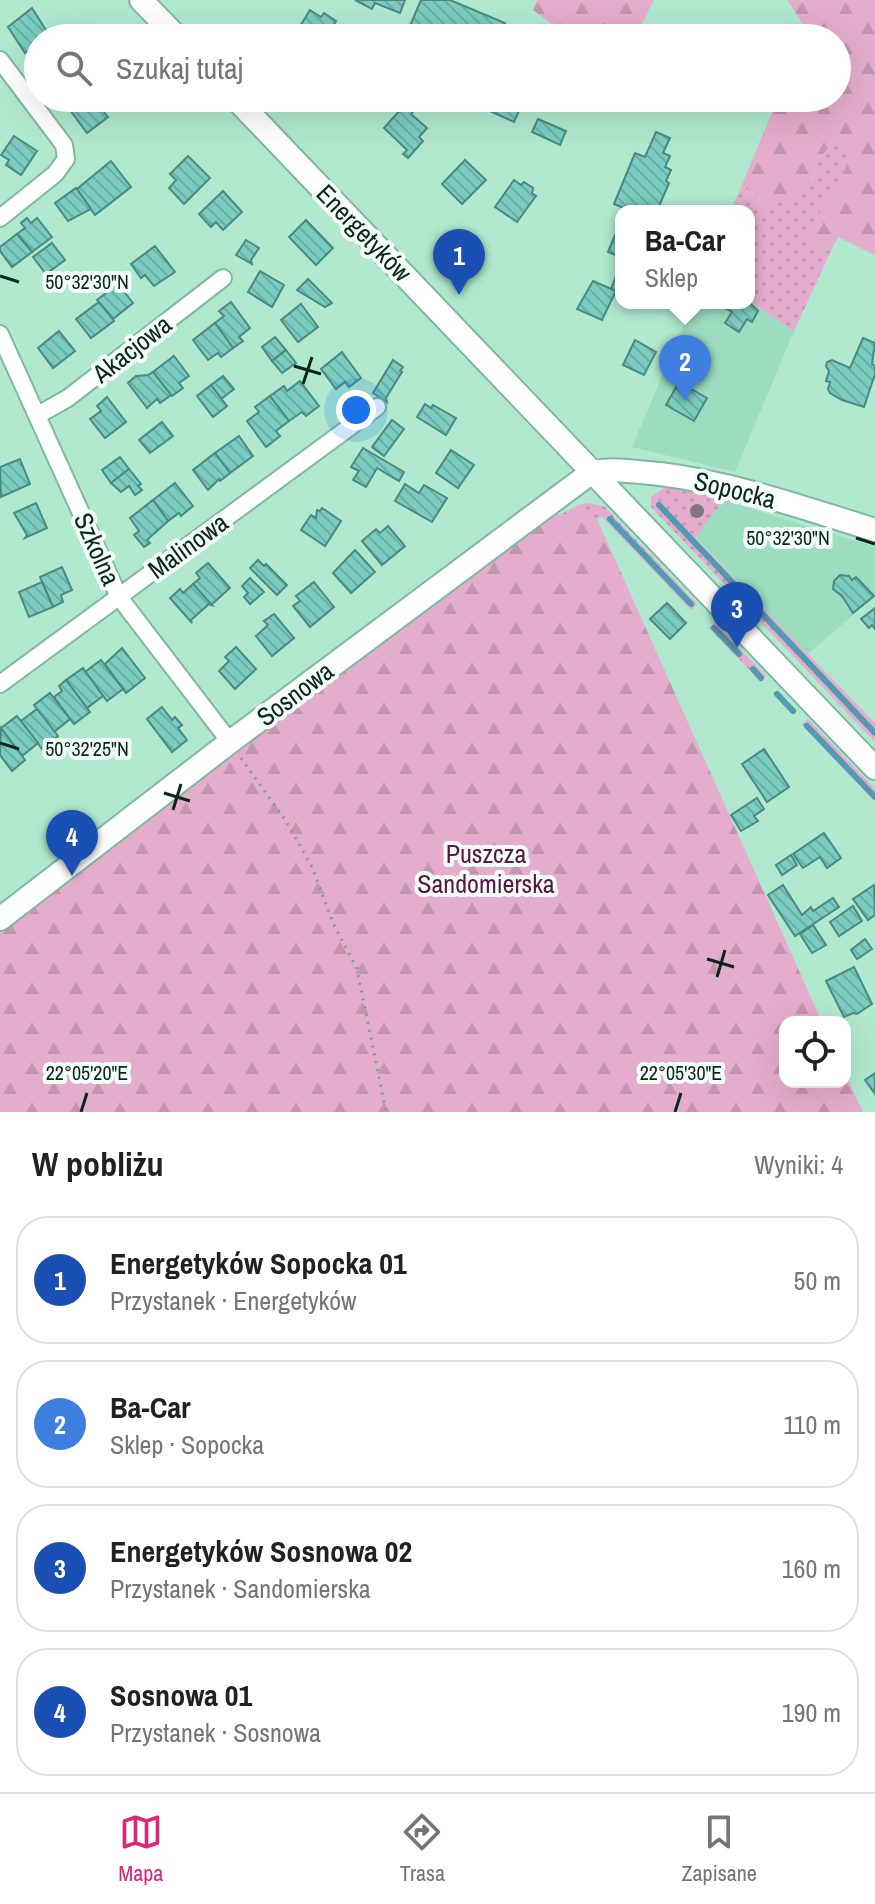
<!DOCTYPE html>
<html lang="pl">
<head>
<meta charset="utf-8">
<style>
  body { margin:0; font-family:"Archivo Narrow",sans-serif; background:#f2f2f2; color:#202124 }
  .controls { position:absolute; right:24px; bottom:24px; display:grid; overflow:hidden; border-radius:16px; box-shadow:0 8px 32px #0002 }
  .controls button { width:72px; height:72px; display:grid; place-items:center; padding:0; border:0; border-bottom:2px solid #e0e0e0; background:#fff; color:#202124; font:40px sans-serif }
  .you { position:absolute; left:356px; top:410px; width:28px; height:28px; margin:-20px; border:6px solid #fff; border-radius:50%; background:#1a73e8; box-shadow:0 0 0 12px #1a73e833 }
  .badge { display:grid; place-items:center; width:52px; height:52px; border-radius:50%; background:#db2777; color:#fff; font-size:26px; font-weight:700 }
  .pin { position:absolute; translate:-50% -66px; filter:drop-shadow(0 2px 4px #0008) }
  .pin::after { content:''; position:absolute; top:42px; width:28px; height:24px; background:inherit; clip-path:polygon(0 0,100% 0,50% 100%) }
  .popup { position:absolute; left:615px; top:205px; width:140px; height:104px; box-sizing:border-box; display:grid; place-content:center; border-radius:16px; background:#fff; filter:drop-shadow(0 2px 6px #0005); font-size:26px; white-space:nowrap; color:#757577 }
  .popup b { font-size:30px; color:#202124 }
  .popup::after { content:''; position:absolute; left:50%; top:100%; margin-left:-16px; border:16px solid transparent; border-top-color:#fff }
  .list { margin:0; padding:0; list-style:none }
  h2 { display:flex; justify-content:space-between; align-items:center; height:104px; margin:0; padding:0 32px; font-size:34px }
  h2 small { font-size:26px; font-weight:400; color:#757577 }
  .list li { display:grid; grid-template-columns:52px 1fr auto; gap:24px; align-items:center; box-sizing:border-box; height:128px; margin:0 16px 16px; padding:0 16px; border:2px solid #e0e0e0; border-radius:32px }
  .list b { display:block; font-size:30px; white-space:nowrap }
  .list p { margin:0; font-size:26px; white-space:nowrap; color:#757577 }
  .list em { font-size:26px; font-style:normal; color:#757577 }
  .icon { flex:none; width:44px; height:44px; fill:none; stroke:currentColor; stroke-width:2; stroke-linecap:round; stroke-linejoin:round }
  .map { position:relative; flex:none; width:875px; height:1112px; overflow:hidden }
  .search { position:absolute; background:#fff; box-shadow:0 8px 32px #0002; left:24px; right:24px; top:24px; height:88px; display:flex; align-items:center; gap:20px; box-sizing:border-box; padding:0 28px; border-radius:44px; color:#757577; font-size:30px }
  .sheet { height:680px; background:#fff }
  nav { display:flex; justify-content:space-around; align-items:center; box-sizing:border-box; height:112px; border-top:2px solid #e0e0e0; background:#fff; font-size:22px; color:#757577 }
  nav a { display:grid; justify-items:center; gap:4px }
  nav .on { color:#db2777 }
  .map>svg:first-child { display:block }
  .built { fill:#9cddbf }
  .grass { fill:url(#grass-dots) }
  .forest { fill:url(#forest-firs) }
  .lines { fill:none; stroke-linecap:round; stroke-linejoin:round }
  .stream { stroke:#529ab4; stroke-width:6 }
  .building { fill:url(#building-back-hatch); stroke:#498b82; stroke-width:2 }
  .street-casing { stroke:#80b89e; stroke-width:20 }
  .secondary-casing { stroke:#80b89e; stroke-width:26 }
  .path { stroke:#76a38e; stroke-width:3; stroke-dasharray:2 6; stroke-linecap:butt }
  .street { stroke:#fff; stroke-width:16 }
  .secondary { stroke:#fff; stroke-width:22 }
  .tree { fill:#817582 }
  .ticks { fill:none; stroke:#0e251b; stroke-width:3 }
  .labels { text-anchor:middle; stroke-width:8; stroke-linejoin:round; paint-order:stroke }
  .street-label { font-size:26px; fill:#0e251b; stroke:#f3fef9 }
  .park-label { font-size:26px; fill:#5a1643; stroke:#f3fef9 }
  .ticks-label { font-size:20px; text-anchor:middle; fill:#0e251b; stroke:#f3fef9; stroke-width:8; stroke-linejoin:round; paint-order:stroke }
</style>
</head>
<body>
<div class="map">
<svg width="875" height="1112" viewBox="0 0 875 1112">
  <defs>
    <pattern id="grass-dots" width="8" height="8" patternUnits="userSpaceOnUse" patternTransform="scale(2)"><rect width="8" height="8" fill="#e5adcd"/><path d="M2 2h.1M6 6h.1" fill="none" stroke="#c395af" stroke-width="1.8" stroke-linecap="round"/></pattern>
    <pattern id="forest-firs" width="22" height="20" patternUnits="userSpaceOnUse" patternTransform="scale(2)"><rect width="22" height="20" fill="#e5adcd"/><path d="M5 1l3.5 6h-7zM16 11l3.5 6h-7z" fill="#c395af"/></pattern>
    <pattern id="building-back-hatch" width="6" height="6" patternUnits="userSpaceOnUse" patternTransform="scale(2)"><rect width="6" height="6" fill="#7bccc1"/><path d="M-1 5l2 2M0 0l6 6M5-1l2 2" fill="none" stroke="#69afa5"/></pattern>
  </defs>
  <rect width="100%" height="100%" fill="#b0e9ce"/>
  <!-- built -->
  <g class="built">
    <path d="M749,301L794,331L735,472L632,447L693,303Z"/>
    <path d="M723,500L875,547V596L808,654L695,537Z"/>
  </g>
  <!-- grass -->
  <g class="grass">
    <path d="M840,144L847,146C856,168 820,210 808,230L820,250L832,249L794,331L749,301V211H731L743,182L764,206L813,180C817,162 820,150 840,144Z"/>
    <path d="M678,485L730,498L732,503L723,501L695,538L875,723V742L651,507V497L667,486Z"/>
    <path d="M588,503L604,506L697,604L691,610L601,516L597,519L578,505Z"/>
    <path d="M715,622L766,676L761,682L709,628Z"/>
    <path d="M808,719L875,789V802L802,725Z"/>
  </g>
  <!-- forest -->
  <g class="forest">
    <path d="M537,0H654L635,38H571L533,10Z"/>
    <path d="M787,0H875V255L838,237L832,249L813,250L806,241L808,230C820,210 856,167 847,146L840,144C806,153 823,186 795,199C785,203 774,204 764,206L743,182L778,98H837V38H812Z"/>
    <path d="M578,505L597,519L822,1022H785V1082H845V1073L863,1112H0V933L555,510L560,515Z"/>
  </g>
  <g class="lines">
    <!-- stream -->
    <g class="stream">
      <path d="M659,505L875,733"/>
      <path d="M610,519L691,604"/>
      <path d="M714,628L739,654"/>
      <path d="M753,669L761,678"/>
      <path d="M777,694L793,711"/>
      <path d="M807,726L875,797"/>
    </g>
  </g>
  <!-- building -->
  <g class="building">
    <path d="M355,0H405L400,13L375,3L372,9Z"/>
    <path d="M421,0H450L505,23L498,38H414L415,36L407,33Z"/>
    <path d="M32,8L49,35L38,38V43L25,53L8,27Z"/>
    <path d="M310,10L321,17L324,13L336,21L326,38H305L296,33Z"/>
    <path d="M707,26L722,33L723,38H702Z"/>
    <path d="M85,98H93L108,117L87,133L70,110Z"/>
    <path d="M472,98H499L510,103L515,98L523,102L514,122L470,102Z"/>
    <path d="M410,99L418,106L411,114L427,128L419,137L423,141L408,158L403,154L407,150L384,128Z"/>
    <path d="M538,119L566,131L560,145L532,132Z"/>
    <path d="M656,132L670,138L663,153L670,156L665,167L671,170L666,181L669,183L657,211H625L626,209L614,204L635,153L645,157Z"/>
    <path d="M14,136L37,151L21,175L6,165L9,160L1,155Z"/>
    <path d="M188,156L210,178L184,204L169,188L176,180L170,174Z"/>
    <path d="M465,160L486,180L462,204L442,184Z"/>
    <path d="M111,161L131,187L95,215L77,189Z"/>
    <path d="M514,180L521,185L524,182L533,188L532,193L536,196L517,222L495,207Z"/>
    <path d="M76,188L91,209L68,221L55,203Z"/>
    <path d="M223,191L242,212L223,230L216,222L211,227L199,214Z"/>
    <path d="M27,218L31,223L37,218L52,237L32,252L17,234L25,228L21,223Z"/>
    <path d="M306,220L333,248L316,265L289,237Z"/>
    <path d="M621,221V257L608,252Z"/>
    <path d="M17,234L32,252L12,267L0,251V247Z"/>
    <path d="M246,240L259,248L251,260L252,264L236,255Z"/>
    <path d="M52,243L65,260L46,274L33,257Z"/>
    <path d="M155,246L175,272L154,286L145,275L141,278L131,264Z"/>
    <path d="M621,264V296L611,289Z"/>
    <path d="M260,271L284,285L272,307L248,292Z"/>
    <path d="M308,279L332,303L325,307L297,290Z"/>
    <path d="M593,281L616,291L602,320L577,309Z"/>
    <path d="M118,284L133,303L113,319L97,300Z"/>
    <path d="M99,302L114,321L91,338L76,319Z"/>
    <path d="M231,302L250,328L239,337L243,341L233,348L215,323L224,316L219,311Z"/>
    <path d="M749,302L758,311L752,322L747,319L739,332L725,323L732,312L717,303Z"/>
    <path d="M301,304L318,327L298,342L281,320Z"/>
    <path d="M215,323L233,348L221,357L218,353L208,360L193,340Z"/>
    <path d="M59,331L75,351L53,368L38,348Z"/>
    <path d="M275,337L286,350L272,361L262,347Z"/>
    <path d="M863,338L875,343L872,364L875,366V374L864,407L842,400L830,393L828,389L830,382L826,381L829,371L826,366L827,362L832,360L850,368Z"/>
    <path d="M635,340L656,352L644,375L623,365Z"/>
    <path d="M286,350L296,363L282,373L272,361Z"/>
    <path d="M342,352L361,378L349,387L345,382L336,389L321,369Z"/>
    <path d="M174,356L189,376L179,383L183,388L172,396L153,372Z"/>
    <path d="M393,360L403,367L400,371L402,372L386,398L387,402L373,393Z"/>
    <path d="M153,372L171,395L160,403L157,399L147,408L128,383L136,376L148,375Z"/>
    <path d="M223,376L234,389L221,399L211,385Z"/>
    <path d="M300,381L319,406L306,416L302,412L289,421L270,396L284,386L287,391Z"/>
    <path d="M679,382L707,398L694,421L666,405Z"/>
    <path d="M211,385L227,406L213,417L197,396Z"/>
    <path d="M270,396L289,421L276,431L280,436L266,447L247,421L259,412L255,407Z"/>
    <path d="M107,397L126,422L105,438L90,419L101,411L97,406Z"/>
    <path d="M425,404L431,408L433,405L456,418L446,435L417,417Z"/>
    <path d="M392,420L404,429L384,456L372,447Z"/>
    <path d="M162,422L173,436L150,453L139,440Z"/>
    <path d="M239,436L253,456L230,473L215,453Z"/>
    <path d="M363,448L404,472L399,481L377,468L366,487L353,480L359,471L351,467Z"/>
    <path d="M451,450L474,465L458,488L436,473Z"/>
    <path d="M215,453L230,473L220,481L219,479L208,490L193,470Z"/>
    <path d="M120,457L129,469L111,483L102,470Z"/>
    <path d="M20,459L30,484L1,497L0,467Z"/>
    <path d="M129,469L141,484L138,486L142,490L135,495L129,486L121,492L111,483Z"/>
    <path d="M175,483L193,506L181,516L179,513L168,521L153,500Z"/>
    <path d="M405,484L419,493L424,485L447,498L432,522L395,501Z"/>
    <path d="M153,500L168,521L147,540L150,543L144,547L134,535L139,531L130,518Z"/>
    <path d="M36,503L47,528L25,538L27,535L14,513Z"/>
    <path d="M322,508L341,521L325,546L301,530L311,515L316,518L317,510L320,511Z"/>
    <path d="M388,526L405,546L382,565L362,541L376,529L380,533Z"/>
    <path d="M355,550L375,572L351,593L333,573Z"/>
    <path d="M258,560L264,566L266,564L287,585L277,595L250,568Z"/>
    <path d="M208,563L230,588L211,605L193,584L200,578L196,573Z"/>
    <path d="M62,567L72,590L61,595L63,602L53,607L40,577Z"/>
    <path d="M840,575L849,576L852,580L856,577L874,596L853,613L842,596L833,589L834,581Z"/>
    <path d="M250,578L264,592L250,604L244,597L248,593L242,586Z"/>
    <path d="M42,582L53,607L29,617L19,592Z"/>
    <path d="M314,582L334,607L310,627L293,606L300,601L296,596Z"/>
    <path d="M193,584L212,605L209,604L191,620L192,623L170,598L180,589L183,593Z"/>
    <path d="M667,603L686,623L670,639L650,619Z"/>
    <path d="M875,608V629L872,625L869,628L861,619Z"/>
    <path d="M274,614L294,638L272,656L256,636L268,625L264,621Z"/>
    <path d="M236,647L256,669L235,689L219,671L229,661L225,657Z"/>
    <path d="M122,648L145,678L126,693L105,664Z"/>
    <path d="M101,660L123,689L107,701L85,672Z"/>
    <path d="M83,668L103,696L87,708L66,680Z"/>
    <path d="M66,680L90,712L74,724L54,697L62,691L59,686Z"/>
    <path d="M50,693L70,719L54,732L34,705Z"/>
    <path d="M162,707L172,720L175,717L182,725L178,728L187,740L172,752L147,719Z"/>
    <path d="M37,709L58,736L42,749L21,721Z"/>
    <path d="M17,716L38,743L22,756L1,728Z"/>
    <path d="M1,728L25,760L12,771L0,755Z"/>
    <path d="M764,749L789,787L767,802L742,764Z"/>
    <path d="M757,798L764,809L754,816L758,821L741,831L731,815Z"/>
    <path d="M824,833L841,858L827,868L820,857L803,868L793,854Z"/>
    <path d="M791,855L797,865L782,875L776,865Z"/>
    <path d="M783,885L802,915L811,907L813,911L833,898L839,907L795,936L768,895Z"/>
    <path d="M874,885L875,915L868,920L853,899Z"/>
    <path d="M853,906L862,921L839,936L830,922Z"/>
    <path d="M813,925L826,945L812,953L800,934Z"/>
    <path d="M865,939L872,949L857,959L851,950Z"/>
    <path d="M854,967L872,1004L857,1014L853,1013L844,1017L826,981Z"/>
    <path d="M875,1073V1094L865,1080Z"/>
  </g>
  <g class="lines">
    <defs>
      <g id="street">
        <path d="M0,60L64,145L66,159L55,174L0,218"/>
        <path d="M0,334L119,597L230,742"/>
        <path d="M38,415L68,398L223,278"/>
        <path d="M0,684L377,407"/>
      </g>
      <g id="secondary">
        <path d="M141,0L178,38"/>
        <path d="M235,98L875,768"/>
        <path d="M0,919L230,742L592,472C615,468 637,472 660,474C733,483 804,508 875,530"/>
      </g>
    </defs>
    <!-- street casing -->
    <use href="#street" class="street-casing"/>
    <!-- secondary casing -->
    <use href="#secondary" class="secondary-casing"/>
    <!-- path -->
    <path class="path" d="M241,758L286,821L312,867L333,923L357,969L386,1112"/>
    <!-- street -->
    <use href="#street" class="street"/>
    <!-- secondary -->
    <use href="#secondary" class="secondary"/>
  </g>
  <!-- trees -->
  <circle class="tree" cx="697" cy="511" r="7"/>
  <!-- ticks -->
  <path class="ticks" d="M0,276L19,282M294,366L321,374M303,384L312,357M856,538L875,544M0,743L19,749M164,793L190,801M173,810L181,784M707,959L734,967M717,977L725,950M81,1112L87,1093M675,1112L681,1093"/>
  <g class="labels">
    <!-- street labels -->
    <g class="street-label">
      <text transform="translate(364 233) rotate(46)" y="9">Energetyków</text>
      <text transform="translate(132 349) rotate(-38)" y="9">Akacjowa</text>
      <text transform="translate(735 490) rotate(14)" y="9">Sopocka</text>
      <text transform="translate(188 546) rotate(-36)" y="9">Malinowa</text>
      <text transform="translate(97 549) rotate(66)" y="9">Szkolna</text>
      <text transform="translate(295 694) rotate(-37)" y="9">Sosnowa</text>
    </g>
    <!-- park labels -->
    <g class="park-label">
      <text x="486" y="863">Puszcza<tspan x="486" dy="30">Sandomierska</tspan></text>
    </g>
  </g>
  <g class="ticks-label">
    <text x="87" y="289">50°32'30"N</text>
    <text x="788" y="545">50°32'30"N</text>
    <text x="87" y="756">50°32'25"N</text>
    <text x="87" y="1080">22°05'20"E</text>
    <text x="681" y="1080">22°05'30"E</text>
  </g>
</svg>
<div class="controls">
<button><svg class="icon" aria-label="locate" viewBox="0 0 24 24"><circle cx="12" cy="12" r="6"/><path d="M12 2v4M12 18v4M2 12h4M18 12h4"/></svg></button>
</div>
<div class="you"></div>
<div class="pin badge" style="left:459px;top:295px;background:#1a4fb4">1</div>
<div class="pin badge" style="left:685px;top:401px;background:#3f7fe0">2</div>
<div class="popup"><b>Ba-Car</b>Sklep</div>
<div class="pin badge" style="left:737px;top:648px;background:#1a4fb4">3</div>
<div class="pin badge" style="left:72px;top:876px;background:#1a4fb4">4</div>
<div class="search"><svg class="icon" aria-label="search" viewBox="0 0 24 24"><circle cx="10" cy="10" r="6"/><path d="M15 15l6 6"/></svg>Szukaj tutaj</div>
</div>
<section class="sheet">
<h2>W pobliżu<small>Wyniki: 4</small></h2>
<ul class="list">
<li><span class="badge" style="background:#1a4fb4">1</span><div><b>Energetyków Sopocka 01</b><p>Przystanek · Energetyków</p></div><em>50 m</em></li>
<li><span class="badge" style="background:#3f7fe0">2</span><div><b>Ba-Car</b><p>Sklep · Sopocka</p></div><em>110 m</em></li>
<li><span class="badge" style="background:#1a4fb4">3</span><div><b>Energetyków Sosnowa 02</b><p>Przystanek · Sandomierska</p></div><em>160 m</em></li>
<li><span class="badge" style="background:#1a4fb4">4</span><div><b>Sosnowa 01</b><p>Przystanek · Sosnowa</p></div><em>190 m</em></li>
</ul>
</section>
<nav>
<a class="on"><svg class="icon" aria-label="map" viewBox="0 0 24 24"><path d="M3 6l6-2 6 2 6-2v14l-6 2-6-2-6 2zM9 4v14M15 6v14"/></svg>Mapa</a>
<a><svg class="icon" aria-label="directions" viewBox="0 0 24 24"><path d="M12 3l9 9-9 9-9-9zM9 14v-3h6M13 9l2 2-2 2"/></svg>Trasa</a>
<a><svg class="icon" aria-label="saved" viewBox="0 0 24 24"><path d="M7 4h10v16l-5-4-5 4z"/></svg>Zapisane</a>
</nav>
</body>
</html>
